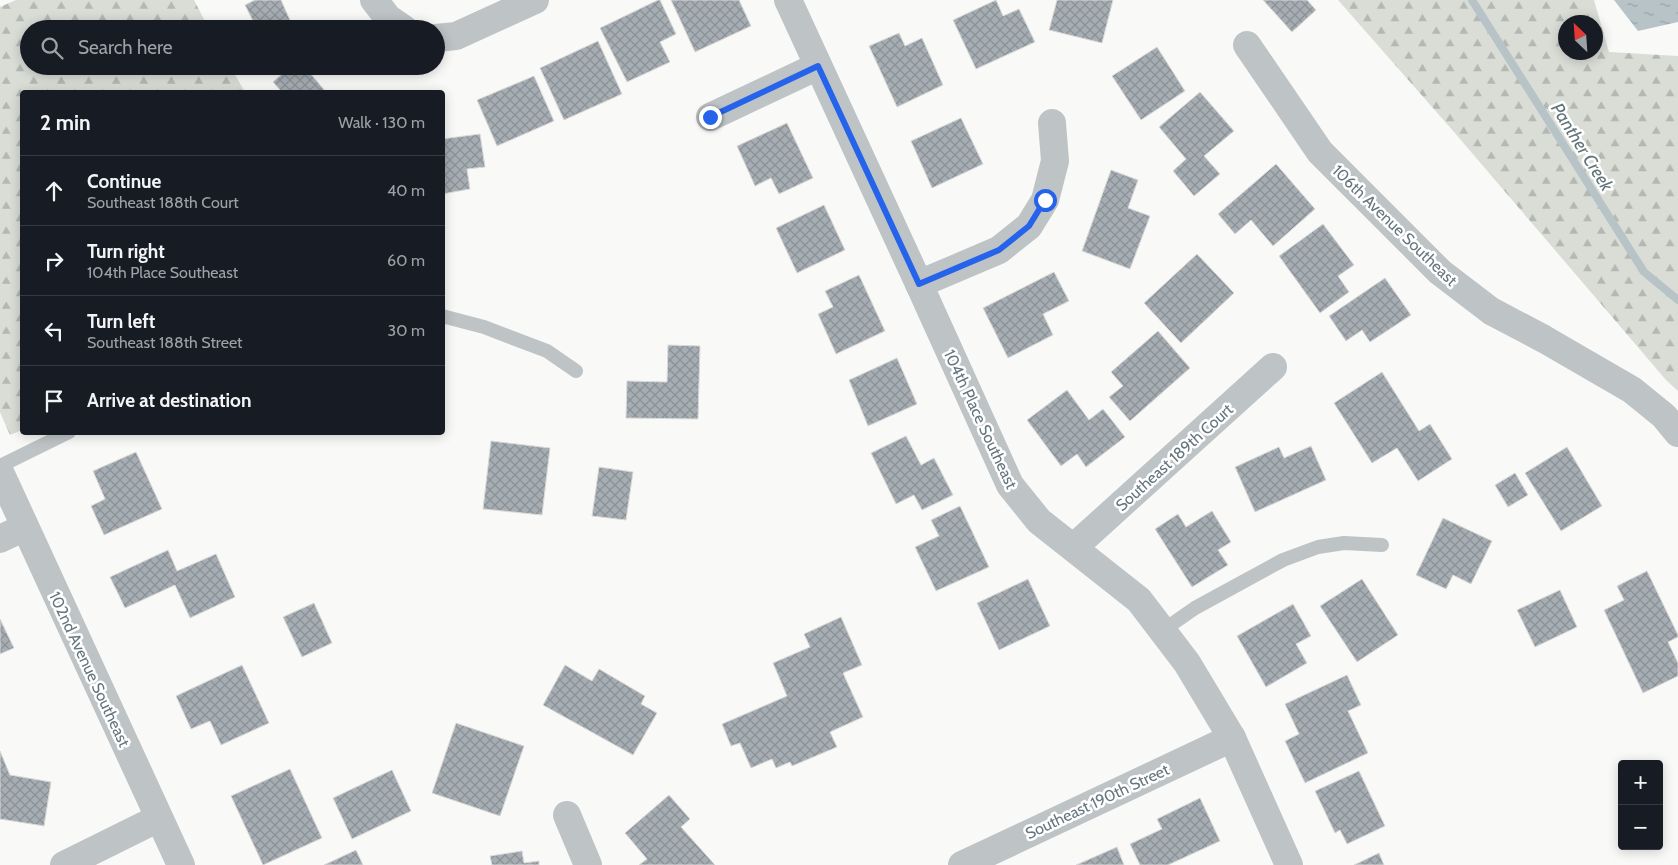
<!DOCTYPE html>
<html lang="en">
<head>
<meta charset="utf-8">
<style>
  body { margin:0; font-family:Cabin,sans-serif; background:#20242c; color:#f1f3f6 }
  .controls { position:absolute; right:15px; bottom:15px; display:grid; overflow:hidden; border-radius:5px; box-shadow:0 2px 12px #0003 }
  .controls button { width:45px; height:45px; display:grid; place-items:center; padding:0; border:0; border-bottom:1px solid #363941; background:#171b24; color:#f1f3f6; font:25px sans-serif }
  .compass { position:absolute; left:1558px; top:15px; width:45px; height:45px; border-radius:50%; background:#171b24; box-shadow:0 2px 12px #0003; rotate:335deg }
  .stop { position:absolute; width:15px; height:15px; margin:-11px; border:4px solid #2563eb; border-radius:50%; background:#fff }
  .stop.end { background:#2563eb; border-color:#fff; box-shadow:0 1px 5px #0008 }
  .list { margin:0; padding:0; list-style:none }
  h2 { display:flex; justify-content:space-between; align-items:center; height:65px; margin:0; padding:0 20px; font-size:21px }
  h2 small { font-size:16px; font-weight:400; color:#9ea1a6 }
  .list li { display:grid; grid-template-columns:32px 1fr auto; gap:15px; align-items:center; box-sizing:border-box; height:70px; padding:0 20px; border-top:1px solid #363941 }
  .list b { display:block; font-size:19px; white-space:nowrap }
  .list p { margin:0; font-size:16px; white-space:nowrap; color:#9ea1a6 }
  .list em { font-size:16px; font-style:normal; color:#9ea1a6 }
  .icon { flex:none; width:28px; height:28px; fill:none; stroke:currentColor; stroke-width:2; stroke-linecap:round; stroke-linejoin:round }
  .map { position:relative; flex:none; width:1678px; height:865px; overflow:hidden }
  .search { position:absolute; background:#171b24; box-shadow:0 2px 12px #0003; left:20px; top:20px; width:425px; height:55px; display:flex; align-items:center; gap:12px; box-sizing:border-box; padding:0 18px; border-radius:28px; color:#9ea1a6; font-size:19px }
  .panel { position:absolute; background:#171b24; box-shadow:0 2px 12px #0003; left:20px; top:90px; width:425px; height:345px; border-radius:5px }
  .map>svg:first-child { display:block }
  .forest { fill:url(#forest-firs); fill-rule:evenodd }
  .water { fill:url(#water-ripples) }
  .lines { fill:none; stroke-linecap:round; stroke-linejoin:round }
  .stream { stroke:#b7c3c7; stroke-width:8 }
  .building { fill:url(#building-cross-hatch); stroke:#dbdad9 }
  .lane { stroke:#bec3c6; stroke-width:14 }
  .street { stroke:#bec3c6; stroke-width:28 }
  .route { stroke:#2563eb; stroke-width:6 }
  .labels { text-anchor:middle; stroke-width:5; stroke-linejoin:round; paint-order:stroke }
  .street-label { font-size:16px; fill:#66767f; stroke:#fff }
  .water-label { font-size:18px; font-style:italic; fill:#617479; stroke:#fff }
</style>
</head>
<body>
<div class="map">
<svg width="1678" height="865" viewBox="0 0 1678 865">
  <defs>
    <pattern id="forest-firs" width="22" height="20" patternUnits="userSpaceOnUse" patternTransform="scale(1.25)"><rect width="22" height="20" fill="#d9ddd6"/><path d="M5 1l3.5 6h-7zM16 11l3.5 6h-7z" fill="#b4b8b3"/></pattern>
    <pattern id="water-ripples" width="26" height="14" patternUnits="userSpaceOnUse" patternTransform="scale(1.25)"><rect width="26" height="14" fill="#b7c3c7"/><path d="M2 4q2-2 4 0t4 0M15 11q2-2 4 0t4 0" fill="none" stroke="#99a3a7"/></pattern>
    <pattern id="building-cross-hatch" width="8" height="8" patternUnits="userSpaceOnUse" patternTransform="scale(1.25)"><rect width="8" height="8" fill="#a6aeb3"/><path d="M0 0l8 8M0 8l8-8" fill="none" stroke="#8b9297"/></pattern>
  </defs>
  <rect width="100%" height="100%" fill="#f9f9f7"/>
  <!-- forest -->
  <g class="forest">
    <path d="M16,0H194L209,29H29V66H230L245,92H22V430L10,435L0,412V7Z"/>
    <path d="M1338,0H1594L1609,52L1678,56V391L1666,380L1454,132ZM1566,22H1596V52H1566Z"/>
  </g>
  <!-- water -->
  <path class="water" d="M1614,0H1678V22L1638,31Z"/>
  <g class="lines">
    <!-- stream -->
    <path class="stream" d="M1472,0L1644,272L1678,300"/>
  </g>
  <!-- building -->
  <g class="building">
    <path d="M255,0H281L294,29H236L253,21L245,5Z"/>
    <path d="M658,0H660L676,34L660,42L670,62L627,82L600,28Z"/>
    <path d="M671,0H739L751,26L695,52Z"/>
    <path d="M996,0L1003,16L1019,9L1035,42L976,69L953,20Z"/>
    <path d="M1057,0H1113L1102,43L1049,30Z"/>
    <path d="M1263,0H1307L1316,10L1292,32Z"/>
    <path d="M899,33L905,46L922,38L943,85L897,107L869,46Z"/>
    <path d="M598,41L622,94L564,120L540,68Z"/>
    <path d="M1157,47L1185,91L1141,120L1112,76Z"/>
    <path d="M291,66H304L326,92H282L273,82Z"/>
    <path d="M534,76L554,121L497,146L477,100Z"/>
    <path d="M1200,92L1234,131L1204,156L1220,174L1194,196L1173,171L1186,159L1159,127Z"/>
    <path d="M961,118L983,164L932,188L911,141Z"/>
    <path d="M787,123L813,178L779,194L771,178L755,186L737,146Z"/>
    <path d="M480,134L485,167L467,169L470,189L442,194V139Z"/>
    <path d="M1276,164L1315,209L1273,246L1251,220L1235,234L1218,214Z"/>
    <path d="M1111,170L1138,180L1128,208L1150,216L1130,269L1082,251Z"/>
    <path d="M824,205L845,250L797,273L776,228Z"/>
    <path d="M1323,224L1354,265L1338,276L1349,292L1320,313L1279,256Z"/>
    <path d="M1197,254L1234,293L1181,343L1144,303Z"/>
    <path d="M1054,272L1069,301L1043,314L1053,335L1008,358L983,308Z"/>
    <path d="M859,275L885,331L836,354L818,314L833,307L825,291Z"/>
    <path d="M1385,278L1411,315L1370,342L1362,330L1346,341L1329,316Z"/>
    <path d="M1158,331L1190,368L1130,421L1109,397L1123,386L1111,372Z"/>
    <path d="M668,345L700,346L698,419L626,418L627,381L667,382Z"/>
    <path d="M897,358L917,404L868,426L849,380Z"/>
    <path d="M1382,372L1419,431L1430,424L1452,459L1418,481L1397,448L1372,463L1334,403Z"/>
    <path d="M1067,390L1089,420L1103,409L1125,437L1086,467L1077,454L1061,466L1027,420Z"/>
    <path d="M906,436L921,465L934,458L953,495L922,510L914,495L896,504L871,453Z"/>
    <path d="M491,441L550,448L542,515L483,509Z"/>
    <path d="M1311,446L1326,480L1255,512L1235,467L1279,447L1284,458Z"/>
    <path d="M1567,447L1602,506L1561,531L1525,473Z"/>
    <path d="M136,452L162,509L104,535L91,506L105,499L93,471Z"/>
    <path d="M599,467L633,472L626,520L592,516Z"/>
    <path d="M1515,473L1528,495L1508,507L1495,485Z"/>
    <path d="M960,506L989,567L936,591L915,547L939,536L931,520Z"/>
    <path d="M1212,511L1231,542L1218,550L1228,565L1192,587L1155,529L1178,514L1186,527Z"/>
    <path d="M1443,518L1492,541L1471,584L1453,575L1446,589L1416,575Z"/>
    <path d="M168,550L177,571L216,554L235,597L190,618L175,585L125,608L110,577Z"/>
    <path d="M1647,571L1678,635V637L1668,642L1678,663V676L1643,693L1604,610L1624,600L1617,586Z"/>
    <path d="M1028,579L1050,626L999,650L977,603Z"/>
    <path d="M1362,579L1398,635L1357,662L1320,606Z"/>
    <path d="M1560,590L1577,627L1535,647L1517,610Z"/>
    <path d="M314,603L332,643L302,657L283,617Z"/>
    <path d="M1293,604L1311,636L1296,644L1307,663L1266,687L1237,636Z"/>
    <path d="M841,617L862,665L843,673L863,717L830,732L837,747L792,766L790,762L776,768L772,759L751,768L740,743L731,746L722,724L787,696L773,663L810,647L804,634Z"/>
    <path d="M0,619L14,648L0,654Z"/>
    <path d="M242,665L269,723L221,745L210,721L191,729L176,696Z"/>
    <path d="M565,665L592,681L599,669L645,696L641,704L657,713L633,755L543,705Z"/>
    <path d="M1347,675L1361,705L1348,711L1368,753L1305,783L1285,741L1299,734L1285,704Z"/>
    <path d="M456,723L524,746L500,816L432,793Z"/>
    <path d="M0,751L10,775L51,782L44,826L0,819Z"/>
    <path d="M290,769L322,838L263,865L231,796Z"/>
    <path d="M392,770L411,811L352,839L333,798Z"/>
    <path d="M1359,771L1385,826L1347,844L1340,830L1335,833L1315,791Z"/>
    <path d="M669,795L690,819L681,827L715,865H639L647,859L625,833Z"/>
    <path d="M1200,798L1220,841L1168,865H1140L1130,844L1162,829L1157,819Z"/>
    <path d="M1117,847L1124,865H1076Z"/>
    <path d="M356,850L363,865H324Z"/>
    <path d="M522,851L524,863L539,861V865H492L490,856Z"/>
    <path d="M1379,853L1384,865H1354Z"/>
  </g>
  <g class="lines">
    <!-- lane -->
    <g class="lane">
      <path d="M442,316L484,327L547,351L576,371"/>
      <path d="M0,466L69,432"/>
      <path d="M1162,631L1195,608L1283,560L1318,547L1344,543L1382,545"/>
    </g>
    <!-- street -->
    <g class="street">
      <path d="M374,0L388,18L404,29"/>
      <path d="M788,0L919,284L1010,485L1039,521L1139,600L1187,663L1232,738L1289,865"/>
      <path d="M436,38L456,36L535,0"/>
      <path d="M1247,45L1320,152L1440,272L1491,311L1544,339L1632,390L1664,416L1678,433"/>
      <path d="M710,117L818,66"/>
      <path d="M919,284L999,250L1029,226L1045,200L1055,161L1052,123"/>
      <path d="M0,472L181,865"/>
      <path d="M0,539L25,527"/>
      <path d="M1074,547L1273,367"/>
      <path d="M567,815L588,865"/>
      <path d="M64,865L159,818"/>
      <path d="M962,865L1232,738"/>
    </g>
  </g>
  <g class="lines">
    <!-- route -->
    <path class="route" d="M710,117L818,66L919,284L999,250L1029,226L1045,200"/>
  </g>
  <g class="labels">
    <!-- street labels -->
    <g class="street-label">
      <text transform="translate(1395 225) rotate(44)" y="6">106th Avenue Southeast</text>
      <text transform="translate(981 419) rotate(65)" y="6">104th Place Southeast</text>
      <text transform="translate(1174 457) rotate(-42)" y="6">Southeast 189th Court</text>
      <text transform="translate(90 669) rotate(65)" y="6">102nd Avenue Southeast</text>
      <text transform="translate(1097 801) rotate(-25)" y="6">Southeast 190th Street</text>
    </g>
    <!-- water labels -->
    <g class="water-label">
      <text transform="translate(1582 147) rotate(58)" y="6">Panther Creek</text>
    </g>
  </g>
</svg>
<div class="controls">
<button>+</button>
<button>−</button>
</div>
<svg class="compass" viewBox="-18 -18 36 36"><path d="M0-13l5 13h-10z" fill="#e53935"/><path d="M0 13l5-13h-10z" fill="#9ea1a6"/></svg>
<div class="stop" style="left:1045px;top:200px"></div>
<div class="stop end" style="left:710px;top:117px"></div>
<div class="search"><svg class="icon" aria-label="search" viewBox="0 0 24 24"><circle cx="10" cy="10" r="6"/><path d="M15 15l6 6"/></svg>Search here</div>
<section class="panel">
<h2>2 min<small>Walk · 130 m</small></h2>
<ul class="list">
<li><svg class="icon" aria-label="ahead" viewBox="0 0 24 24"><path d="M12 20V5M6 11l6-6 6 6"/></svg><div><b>Continue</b><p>Southeast 188th Court</p></div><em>40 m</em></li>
<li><svg class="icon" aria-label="right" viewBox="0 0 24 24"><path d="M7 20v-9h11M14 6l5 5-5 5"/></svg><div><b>Turn right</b><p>104th Place Southeast</p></div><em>60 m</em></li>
<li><svg class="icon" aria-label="left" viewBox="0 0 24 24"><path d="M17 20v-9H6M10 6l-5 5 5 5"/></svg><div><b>Turn left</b><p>Southeast 188th Street</p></div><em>30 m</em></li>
<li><svg class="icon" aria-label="arrive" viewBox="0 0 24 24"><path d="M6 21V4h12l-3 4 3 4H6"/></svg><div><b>Arrive at destination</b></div></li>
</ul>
</section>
</div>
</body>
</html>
